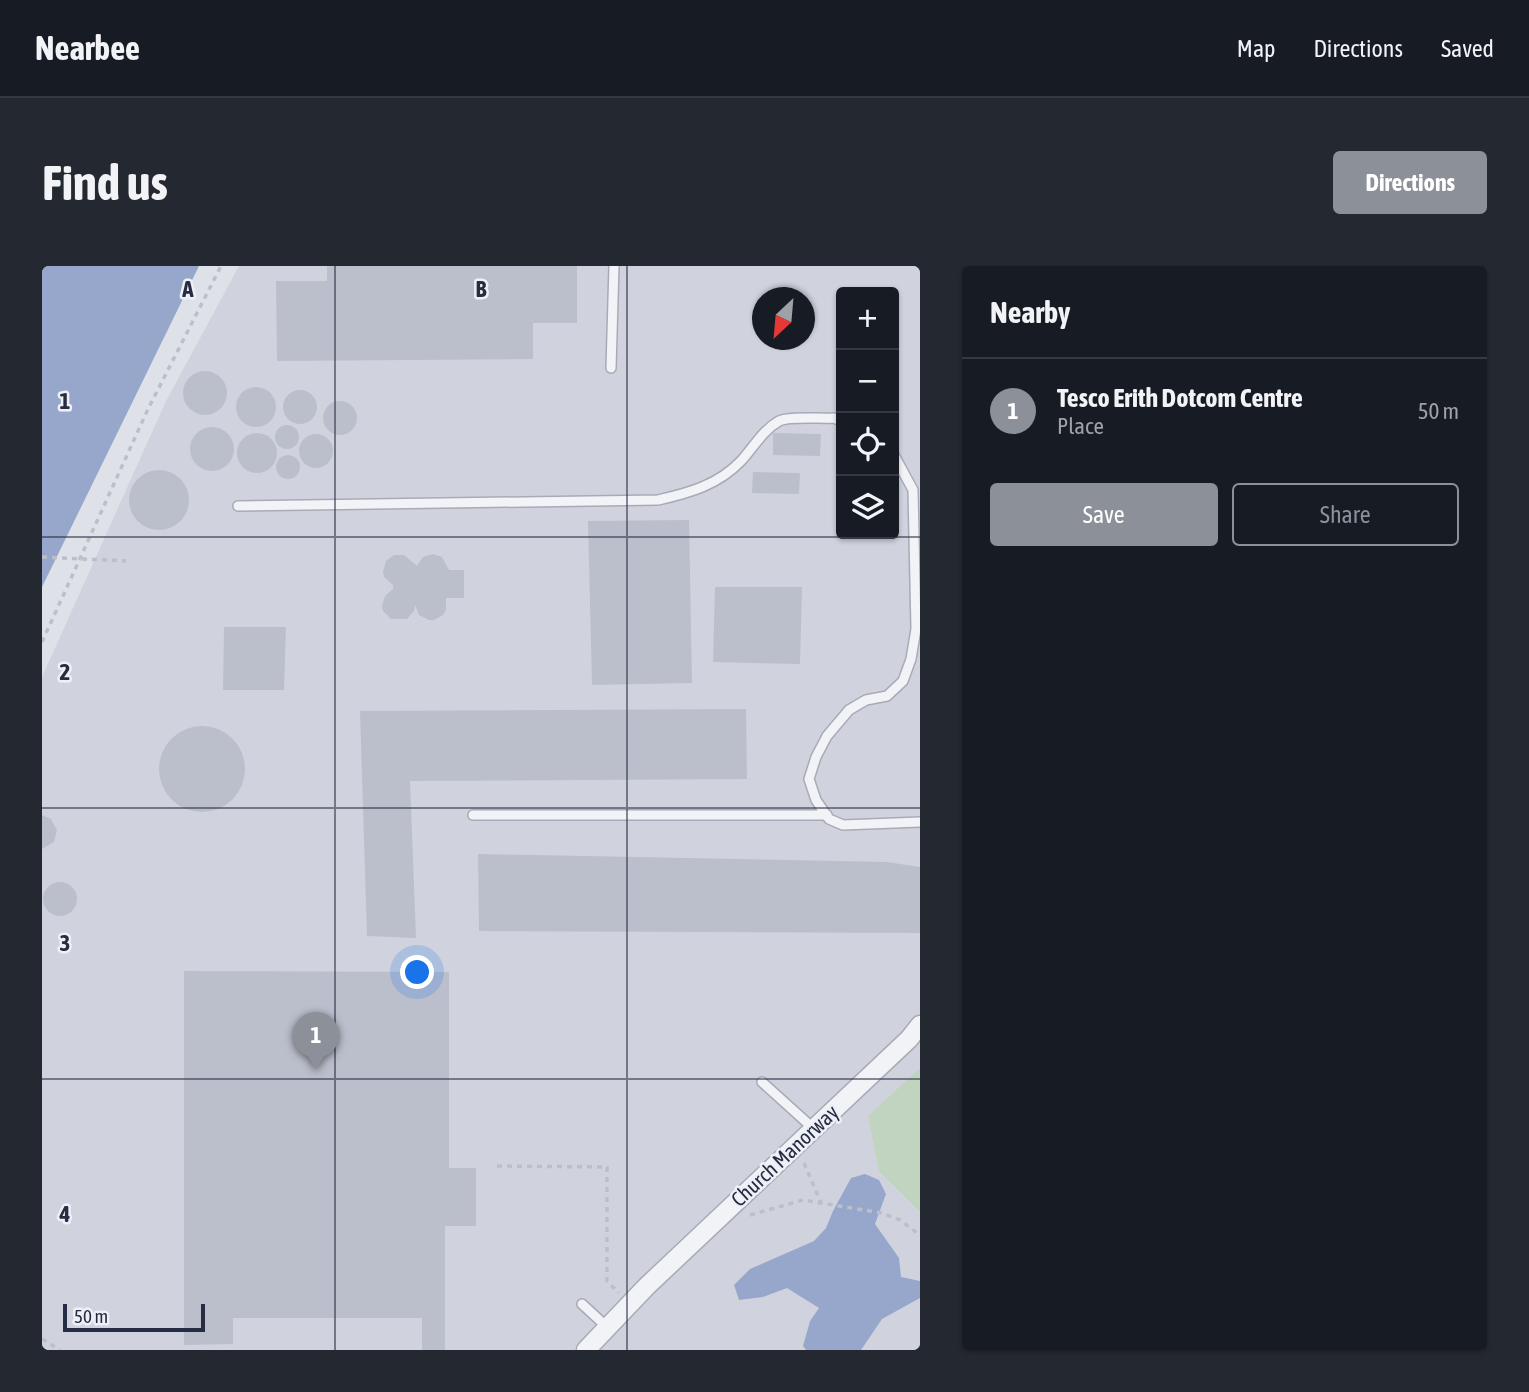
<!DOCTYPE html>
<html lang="en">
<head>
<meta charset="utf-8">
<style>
  body { margin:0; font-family:"Asap Condensed",sans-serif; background:#242831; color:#f1f3f6 }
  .controls { position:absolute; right:21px; top:21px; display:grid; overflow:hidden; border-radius:7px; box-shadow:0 2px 5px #0004 }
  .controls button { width:63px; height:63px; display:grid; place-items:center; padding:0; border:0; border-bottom:2px solid #363941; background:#171b24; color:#f1f3f6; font:35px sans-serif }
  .compass { position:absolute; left:710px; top:21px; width:63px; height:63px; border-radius:50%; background:#171b24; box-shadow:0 2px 5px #0004; rotate:206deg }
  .scale { position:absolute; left:21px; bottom:18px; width:142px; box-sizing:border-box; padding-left:7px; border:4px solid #262c41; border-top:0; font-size:19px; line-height:24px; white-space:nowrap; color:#262c41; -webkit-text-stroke:5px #eef0f7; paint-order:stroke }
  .you { position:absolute; left:376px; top:707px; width:24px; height:24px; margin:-18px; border:5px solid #fff; border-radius:50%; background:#1a73e8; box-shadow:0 0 0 10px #1a73e833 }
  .badge { display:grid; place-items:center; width:46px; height:46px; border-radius:50%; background:#8c9099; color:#fff; font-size:23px; font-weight:700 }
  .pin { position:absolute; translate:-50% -58px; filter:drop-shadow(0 2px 4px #0008) }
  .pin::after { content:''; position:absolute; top:37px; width:24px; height:21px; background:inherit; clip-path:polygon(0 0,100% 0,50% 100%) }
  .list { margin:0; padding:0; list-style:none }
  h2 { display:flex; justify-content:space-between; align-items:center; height:91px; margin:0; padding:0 28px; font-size:30px }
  h2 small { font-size:23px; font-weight:400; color:#9ea1a6 }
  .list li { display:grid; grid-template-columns:46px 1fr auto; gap:21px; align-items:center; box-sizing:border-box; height:105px; padding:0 28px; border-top:2px solid #363941 }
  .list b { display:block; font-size:26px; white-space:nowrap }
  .list p { margin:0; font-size:23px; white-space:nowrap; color:#9ea1a6 }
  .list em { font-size:23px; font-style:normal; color:#9ea1a6 }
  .actions { display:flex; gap:14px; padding:21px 28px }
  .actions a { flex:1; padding:16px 0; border:2px solid #8c9099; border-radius:7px; text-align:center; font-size:24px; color:#8c9099 }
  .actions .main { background:#8c9099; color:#fff }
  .icon { flex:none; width:38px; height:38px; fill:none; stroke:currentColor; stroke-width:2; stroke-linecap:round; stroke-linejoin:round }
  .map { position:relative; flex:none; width:878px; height:1084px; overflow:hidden; border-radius:7px }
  header { display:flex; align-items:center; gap:42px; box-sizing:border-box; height:98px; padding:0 35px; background:#171b24; border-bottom:2px solid #363941 }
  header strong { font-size:33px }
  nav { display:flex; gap:38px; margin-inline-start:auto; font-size:24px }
  .intro { display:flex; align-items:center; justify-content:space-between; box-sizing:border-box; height:168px; padding:0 42px }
  h1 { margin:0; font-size:49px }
  .button { padding:18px 32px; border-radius:7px; background:#8c9099; color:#fff; font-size:24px; font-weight:700 }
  main { display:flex; gap:42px; padding:0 42px }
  aside { flex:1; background:#171b24; border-radius:7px; box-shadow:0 2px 5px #0004 }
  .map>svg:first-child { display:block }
  .built { fill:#d0d3de; fill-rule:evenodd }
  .green { fill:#c1d4bf }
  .water { fill:#97a7cc }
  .building { fill:#bbbfcc }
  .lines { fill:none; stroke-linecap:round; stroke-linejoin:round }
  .service-casing { stroke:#a8abb7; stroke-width:12 }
  .minor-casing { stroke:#a8abb7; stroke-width:21 }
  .path { stroke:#bdbfc8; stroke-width:3.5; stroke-dasharray:5 5; stroke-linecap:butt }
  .service { stroke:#f2f3f7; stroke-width:9 }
  .minor { stroke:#f2f3f7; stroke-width:18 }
  .path-bridge { stroke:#bdbfc8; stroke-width:3.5; stroke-dasharray:5 5; stroke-linecap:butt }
  .grid { fill:none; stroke:#262c41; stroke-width:2; stroke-opacity:0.55 }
  .labels { text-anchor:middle; stroke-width:5; stroke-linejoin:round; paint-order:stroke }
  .street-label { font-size:21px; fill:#262c41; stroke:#eef0f7 }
  .grid-label { font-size:23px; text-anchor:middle; font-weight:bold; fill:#262c41; stroke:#eef0f7; stroke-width:5; stroke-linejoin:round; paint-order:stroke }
</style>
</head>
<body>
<header>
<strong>Nearbee</strong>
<nav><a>Map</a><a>Directions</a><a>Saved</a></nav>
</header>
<div class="intro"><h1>Find us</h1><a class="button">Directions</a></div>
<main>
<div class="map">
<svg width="878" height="1084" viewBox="0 0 878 1084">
  <rect width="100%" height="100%" fill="#dfe1e9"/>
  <!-- built -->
  <path class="built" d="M197,0H878V1084H0V411L124,135ZM799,26H852V268H799ZM720,32H762V74H720Z"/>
  <!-- green -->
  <path class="green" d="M878,802V946L837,905L826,850Z"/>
  <!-- water -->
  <g class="water">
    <path d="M0,0H157L0,321Z"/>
    <path d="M823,908L837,914L844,928L833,958L857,992L859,1011L878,1015V1032L840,1053L819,1084H764L761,1080L768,1055L777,1042L745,1022L721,1031L697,1034L692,1019L708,1003L772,975L784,962L791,945L809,912Z"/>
  </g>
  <!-- building -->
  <g class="building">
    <path d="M285,0H535V57H491V93L235,95L234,15H285Z"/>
    <circle cx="163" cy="127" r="22"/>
    <circle cx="214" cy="141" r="20"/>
    <circle cx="258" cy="141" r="17"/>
    <circle cx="298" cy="152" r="17"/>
    <circle cx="245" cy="171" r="12"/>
    <circle cx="170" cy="183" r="22"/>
    <circle cx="215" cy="187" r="20"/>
    <path d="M731,167L779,168L778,190L731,189Z"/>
    <circle cx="274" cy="185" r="17"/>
    <circle cx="246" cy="201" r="12"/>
    <circle cx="117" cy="234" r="30"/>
    <path d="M711,206L758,207L757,228L710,227Z"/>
    <path d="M647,254L650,417L550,419L546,255Z"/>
    <path d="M391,288L400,291L407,304H422V332H404V344L401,349L392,354H387L377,349L373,339L372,345L365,353H349L341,345L340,340L343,330L351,323V319L342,311L341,306L344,295L352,289H362L375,300L381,291Z"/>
    <path d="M673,321H760L758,398L671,396Z"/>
    <path d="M182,361H244L242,424H181Z"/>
    <path d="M704,443L705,513L368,515L374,672L325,670L318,445Z"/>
    <circle cx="160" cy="503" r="43"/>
    <path d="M0,549L9,553L15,564L12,576L0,583Z"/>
    <path d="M436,588L845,596L878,601V667L437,665Z"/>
    <circle cx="18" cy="633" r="17"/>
    <path d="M142,705L407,706V902H434V960H403V1084H380V1052H191V1078L142,1079Z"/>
  </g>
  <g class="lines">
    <defs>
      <g id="service">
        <path d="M569,102L572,0"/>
        <path d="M852,189L871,224L874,363L869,393L861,415L845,430L824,434L807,444L785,470L774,491L767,513L774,534L787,553L801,559L878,556"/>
        <path d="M196,240L616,234C647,227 676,219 699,195C711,182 721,164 737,155C747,150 779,153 792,152L799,155"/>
        <path d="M431,549H785"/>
        <path d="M720,816L772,863"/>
        <path d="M540,1038L566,1062"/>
      </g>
      <path id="minor" d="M544,1084L605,1020L867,773L878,759"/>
    </defs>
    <!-- service casing -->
    <use href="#service" class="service-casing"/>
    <!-- minor casing -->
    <use href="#minor" class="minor-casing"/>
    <!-- path -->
    <g class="path">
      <path d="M0,376L106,143L179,0"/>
      <path d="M762,897L779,937"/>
      <path d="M455,900L565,901V1015L577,1027"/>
      <path d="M708,949L761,934L840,947L858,954L878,969"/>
      <path d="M0,1073L18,1084"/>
    </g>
    <!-- service -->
    <use href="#service" class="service"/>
    <!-- minor -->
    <use href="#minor" class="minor"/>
    <!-- path-bridge -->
    <path class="path-bridge" d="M0,291L84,295"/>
  </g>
  <!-- grid -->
  <path class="grid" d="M293,0V1084M585,0V1084M0,271H878M0,542H878M0,813H878"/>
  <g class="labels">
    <!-- street labels -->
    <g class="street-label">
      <text transform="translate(743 890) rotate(-43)" y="7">Church Manorway</text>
    </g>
  </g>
  <g class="grid-label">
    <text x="146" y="31">A</text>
    <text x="439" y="31">B</text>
    <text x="23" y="143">1</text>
    <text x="23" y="414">2</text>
    <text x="23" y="685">3</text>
    <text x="23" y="956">4</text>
  </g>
</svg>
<div class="controls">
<button>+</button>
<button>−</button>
<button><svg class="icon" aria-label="locate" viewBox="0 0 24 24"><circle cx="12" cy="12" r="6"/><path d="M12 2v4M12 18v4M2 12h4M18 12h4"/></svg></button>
<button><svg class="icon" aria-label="layers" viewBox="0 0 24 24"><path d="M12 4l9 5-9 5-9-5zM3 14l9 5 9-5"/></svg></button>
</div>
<svg class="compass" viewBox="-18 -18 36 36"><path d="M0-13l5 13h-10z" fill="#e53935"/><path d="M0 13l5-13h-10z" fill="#9ea1a6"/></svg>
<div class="scale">50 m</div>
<div class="you"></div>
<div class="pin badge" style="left:274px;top:804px">1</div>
</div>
<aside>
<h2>Nearby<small></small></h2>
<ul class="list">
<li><span class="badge">1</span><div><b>Tesco Erith Dotcom Centre</b><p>Place</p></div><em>50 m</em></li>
</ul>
<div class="actions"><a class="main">Save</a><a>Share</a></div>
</aside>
</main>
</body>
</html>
